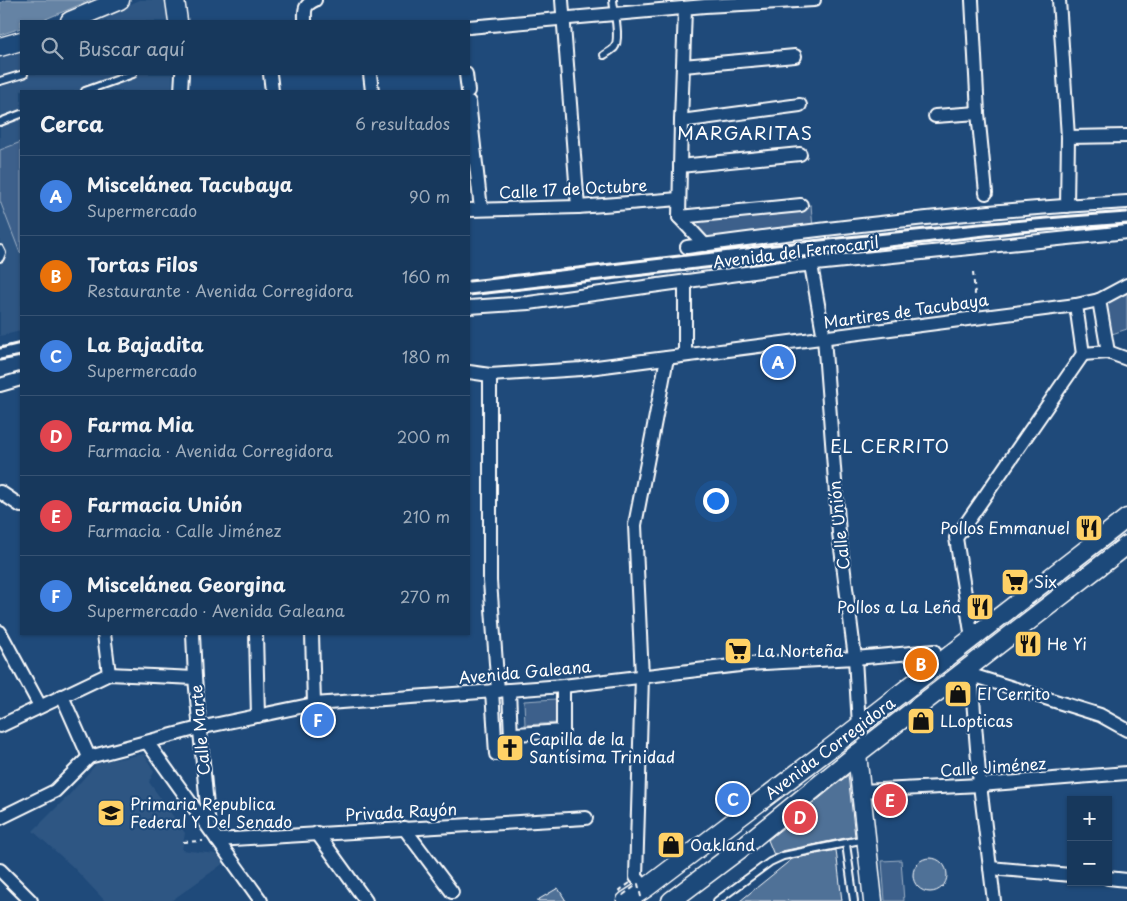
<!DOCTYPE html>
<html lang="es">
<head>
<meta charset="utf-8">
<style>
  body { margin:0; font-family:"Playpen Sans",sans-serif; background:#203f62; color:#f1f3f6 }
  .controls { position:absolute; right:15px; bottom:15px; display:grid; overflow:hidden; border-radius:0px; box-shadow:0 1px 4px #0004 }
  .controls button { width:45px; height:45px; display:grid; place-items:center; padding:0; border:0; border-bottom:1px solid #365272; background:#17385c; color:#f1f3f6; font:25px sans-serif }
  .you { position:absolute; left:715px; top:500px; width:18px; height:18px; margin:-12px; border:4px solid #fff; border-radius:50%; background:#1a73e8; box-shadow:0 0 0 8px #1a73e833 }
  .badge { display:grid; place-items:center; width:32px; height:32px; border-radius:50%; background:#ffd166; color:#fff; font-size:16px; font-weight:700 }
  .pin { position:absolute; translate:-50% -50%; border:2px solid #fff; box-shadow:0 1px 5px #0006 }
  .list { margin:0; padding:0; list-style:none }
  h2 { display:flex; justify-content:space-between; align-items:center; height:65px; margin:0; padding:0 20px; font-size:21px }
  h2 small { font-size:16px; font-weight:400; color:#9eacbb }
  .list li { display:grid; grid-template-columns:32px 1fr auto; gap:15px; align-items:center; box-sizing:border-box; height:80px; padding:0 20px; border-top:1px solid #365272 }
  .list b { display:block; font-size:19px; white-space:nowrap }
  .list p { margin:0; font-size:16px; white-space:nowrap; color:#9eacbb }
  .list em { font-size:16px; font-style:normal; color:#9eacbb }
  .icon { flex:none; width:28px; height:28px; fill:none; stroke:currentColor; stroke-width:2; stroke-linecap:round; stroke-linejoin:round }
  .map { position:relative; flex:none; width:1127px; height:901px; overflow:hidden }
  .search { position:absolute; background:#17385c; box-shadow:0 1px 4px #0004; left:20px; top:20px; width:450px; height:55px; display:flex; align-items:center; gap:12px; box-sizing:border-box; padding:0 18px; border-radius:0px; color:#9eacbb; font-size:19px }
  .panel { position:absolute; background:#17385c; box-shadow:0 1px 4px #0004; left:20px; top:90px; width:450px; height:545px; border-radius:0px }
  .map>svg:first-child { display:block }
  .built { fill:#2e5683 }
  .green { fill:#3c618b; stroke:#9eb0c5 }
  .water { fill:#6583a4; stroke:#a3b5c8 }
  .building { fill:#507197; stroke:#fff }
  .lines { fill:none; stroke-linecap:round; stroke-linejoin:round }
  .lane-casing { stroke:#fff; stroke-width:10 }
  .street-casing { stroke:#fff; stroke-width:16 }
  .secondary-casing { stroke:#fff; stroke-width:21 }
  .path { stroke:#fff; stroke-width:2; stroke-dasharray:5 4; stroke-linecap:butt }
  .lane { stroke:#1f4a7a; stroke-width:6 }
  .street { stroke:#1f4a7a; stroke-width:12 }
  .secondary { stroke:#1f4a7a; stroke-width:18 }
  .rail { stroke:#fff; stroke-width:3 }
  .path-bridge { stroke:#fff; stroke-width:2; stroke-dasharray:5 4; stroke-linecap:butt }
  .labels { text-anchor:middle; stroke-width:4.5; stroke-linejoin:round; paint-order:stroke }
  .street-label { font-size:16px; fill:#fff; stroke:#1f4a7a }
  .poi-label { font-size:16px; fill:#fff; stroke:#1f4a7a; text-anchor:start }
  .neighbourhood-label { font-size:18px; letter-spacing:1px; fill:#fff; stroke:#1f4a7a }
</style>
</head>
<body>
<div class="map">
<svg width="1127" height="901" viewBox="0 0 1127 901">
  <rect width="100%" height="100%" fill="#1f4a7a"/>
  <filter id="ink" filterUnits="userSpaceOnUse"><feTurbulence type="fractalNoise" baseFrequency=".02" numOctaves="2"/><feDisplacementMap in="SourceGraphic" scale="10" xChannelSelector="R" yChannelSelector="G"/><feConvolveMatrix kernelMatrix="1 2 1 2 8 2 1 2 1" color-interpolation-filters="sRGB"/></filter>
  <g filter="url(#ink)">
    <!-- built -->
    <g class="built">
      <path d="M140,0H169L170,21H92Z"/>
      <path d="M21,52V74H172V91H21V331L0,336V58Z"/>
      <path d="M144,754L154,772L149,782L185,833L182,850L216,854L224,863L171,901H105L73,867L33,831L69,795L97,763Z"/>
    </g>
    <!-- green -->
    <g class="green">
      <path d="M21,142V252L20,253L0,201V150Z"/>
      <path d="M811,205L813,228L709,240L686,220Z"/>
      <path d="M1127,292V329L1112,334L1102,300Z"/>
      <path d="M556,699L557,723L525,725L524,701Z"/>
      <path d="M901,860L904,901H885L882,861Z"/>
    </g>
    <!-- water -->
    <path class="water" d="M6,0H91L41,21H21V28L0,35V3Z"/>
    <!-- building -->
    <g class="building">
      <path d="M848,775L855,836L782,851L774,855L768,840Z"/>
      <path d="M836,850L842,901H740L792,859Z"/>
      <circle cx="930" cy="875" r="17"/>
      <path d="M558,888L566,901H536Z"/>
    </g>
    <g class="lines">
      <defs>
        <g id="lane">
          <path d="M604,55C607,53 611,51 614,48C621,40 614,11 613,0"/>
          <path d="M0,81L24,74"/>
          <path d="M85,91L133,74"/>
          <path d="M0,122L21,114"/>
          <path d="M0,249L2,253L0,258"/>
          <path d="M846,844L854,901"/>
          <path d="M717,901L770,862L783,856L865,839"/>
        </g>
        <g id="street">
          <path d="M562,0L578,207"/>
          <path d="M972,0L978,113L986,193"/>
          <path d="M1059,0L1068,137L1067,206"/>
          <path d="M305,21C305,10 303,6 315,0"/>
          <path d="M469,27L705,6L814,0"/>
          <path d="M683,66L795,56"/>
          <path d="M270,74L272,91"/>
          <path d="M370,74L372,91"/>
          <path d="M466,74L468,91"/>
          <path d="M181,91L182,74"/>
          <path d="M469,102L481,209"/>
          <path d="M935,116L978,113"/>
          <path d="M681,121L800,105"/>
          <path d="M1068,137L1127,136"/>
          <path d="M680,166L800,154"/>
          <path d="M469,210L578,207L679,199"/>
          <path d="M679,217L681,121L685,9"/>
          <path d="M679,217L801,205"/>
          <path d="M679,217L705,245"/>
          <path d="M687,247C833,227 980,210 1127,202"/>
          <path d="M811,265L824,338L839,533L855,658L859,726"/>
          <path d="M685,281V354"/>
          <path d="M1099,300L1108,352"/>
          <path d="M1076,305L1083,354"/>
          <path d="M469,307L529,303L796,266L1127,232"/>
          <path d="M1083,354L1108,352L1127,359"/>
          <path d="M469,372L490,375L581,369L1076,305L1099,300L1127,285"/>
          <path d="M490,375V581L498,691"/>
          <path d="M0,385L21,379"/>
          <path d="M0,492L21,506"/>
          <path d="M0,632L40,706"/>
          <path d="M104,634L109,674"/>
          <path d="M193,634L195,678L209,827"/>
          <path d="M256,634L258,716"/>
          <path d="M312,634L314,704"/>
          <path d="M972,638L956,538L1083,354"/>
          <path d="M967,670L971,675L980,785L994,901"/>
          <path d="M971,675L1100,715L1127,730"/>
          <path d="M509,690L511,738"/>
          <path d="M492,691L496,754"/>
          <path d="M62,696L89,757"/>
          <path d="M0,726L109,674L195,678"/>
          <path d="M516,734L563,731V686"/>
          <path d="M147,742L261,901"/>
          <path d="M861,791L980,785L1127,773"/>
          <path d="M0,818L55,791L89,757L199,728L314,704L563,686L748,664L855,658L934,651"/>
          <path d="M404,828L452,892"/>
          <path d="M317,833L366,901"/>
          <path d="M217,840L586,818"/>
          <path d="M990,868L1071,875"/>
          <path d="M0,870L31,901"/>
          <path d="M1108,878L1127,880"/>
          <path d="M646,888L636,877L642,677L635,525L667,358"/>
        </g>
        <g id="secondary">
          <path d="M175,0L178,21"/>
          <path d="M70,21L120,0"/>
          <path d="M0,47L21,41"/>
          <path d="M857,754L873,901"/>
          <path d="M626,901L646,888L833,746L1127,518"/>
          <path d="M671,901L740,849L857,754L1127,545"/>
        </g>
      </defs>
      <!-- lane casing -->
      <use href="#lane" class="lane-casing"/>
      <!-- street casing -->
      <use href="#street" class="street-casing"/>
      <!-- secondary casing -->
      <use href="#secondary" class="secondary-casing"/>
      <!-- path -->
      <g class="path">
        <path d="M973,272L976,306"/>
        <path d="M183,842L203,841"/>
      </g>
      <!-- lane -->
      <use href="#lane" class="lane"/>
      <!-- street -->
      <use href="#street" class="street"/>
      <!-- secondary -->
      <use href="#secondary" class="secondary"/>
      <!-- rail -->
      <g class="rail">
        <path d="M469,281C688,255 907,227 1127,212"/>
        <path d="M469,295L1020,232L1127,224"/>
        <path d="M0,348L21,343"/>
        <path d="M0,360L21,356"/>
      </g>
      <!-- path-bridge -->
      <path class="path-bridge" d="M630,883L620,890L623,895L638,884L642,901"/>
    </g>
  </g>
  <!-- icons -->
  <defs>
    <symbol id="restaurant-square" viewBox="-11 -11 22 22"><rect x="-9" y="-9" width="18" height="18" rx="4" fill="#ffd166" stroke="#1f4a7a"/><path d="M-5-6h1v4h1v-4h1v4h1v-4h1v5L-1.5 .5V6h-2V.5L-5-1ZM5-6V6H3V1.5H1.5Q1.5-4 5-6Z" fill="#111"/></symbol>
    <symbol id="supermarket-square" viewBox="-11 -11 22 22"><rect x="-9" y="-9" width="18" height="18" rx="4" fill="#ffd166" stroke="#1f4a7a"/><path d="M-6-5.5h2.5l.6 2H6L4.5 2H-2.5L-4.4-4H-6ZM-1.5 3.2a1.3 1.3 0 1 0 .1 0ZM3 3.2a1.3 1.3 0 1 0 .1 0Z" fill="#111"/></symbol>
    <symbol id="shop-square" viewBox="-11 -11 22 22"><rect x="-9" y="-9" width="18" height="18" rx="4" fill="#ffd166" stroke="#1f4a7a"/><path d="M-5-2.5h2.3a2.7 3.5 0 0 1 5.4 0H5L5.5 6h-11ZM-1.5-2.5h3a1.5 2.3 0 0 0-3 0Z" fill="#111"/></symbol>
    <symbol id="church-square" viewBox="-11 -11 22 22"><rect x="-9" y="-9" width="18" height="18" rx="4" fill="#ffd166" stroke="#1f4a7a"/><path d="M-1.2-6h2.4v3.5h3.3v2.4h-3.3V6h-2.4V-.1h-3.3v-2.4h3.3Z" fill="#111"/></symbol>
    <symbol id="school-square" viewBox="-11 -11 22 22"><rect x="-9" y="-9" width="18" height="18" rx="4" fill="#ffd166" stroke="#1f4a7a"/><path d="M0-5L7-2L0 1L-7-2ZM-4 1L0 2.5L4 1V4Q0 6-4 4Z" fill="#111"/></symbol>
  </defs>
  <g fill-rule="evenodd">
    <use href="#restaurant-square" x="1073" y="512" width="32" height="32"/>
    <use href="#supermarket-square" x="999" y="566" width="32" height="32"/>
    <use href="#restaurant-square" x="964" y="591" width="32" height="32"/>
    <use href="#restaurant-square" x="1012" y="628" width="32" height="32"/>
    <use href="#supermarket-square" x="722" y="635" width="32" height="32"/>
    <use href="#shop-square" x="942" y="678" width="32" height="32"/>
    <use href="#shop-square" x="905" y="705" width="32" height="32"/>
    <use href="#church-square" x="494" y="732" width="32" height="32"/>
    <use href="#school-square" x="95" y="797" width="32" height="32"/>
    <use href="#shop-square" x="655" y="829" width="32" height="32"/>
  </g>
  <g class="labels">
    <!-- street labels -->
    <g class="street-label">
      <text transform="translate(573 189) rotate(-3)" y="6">Calle 17 de Octubre</text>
      <text transform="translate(796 252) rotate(-7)" y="6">Avenida del Ferrocaril</text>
      <text transform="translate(906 311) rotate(-8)" y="6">Martires de Tacubaya</text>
      <text transform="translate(839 525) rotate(-96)" y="6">Calle Unión</text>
      <text transform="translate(525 672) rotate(-5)" y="6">Avenida Galeana</text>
      <text transform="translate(200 730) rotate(-95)" y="6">Calle Marte</text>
      <text transform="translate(830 748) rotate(-37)" y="6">Avenida Corregidora</text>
      <text transform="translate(993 767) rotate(-4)" y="6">Calle Jiménez</text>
      <text transform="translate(401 812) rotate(-3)" y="6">Privada Rayón</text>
    </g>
    <!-- poi labels -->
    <g class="poi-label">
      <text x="1070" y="534" text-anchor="end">Pollos Emmanuel</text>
      <text x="1034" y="588">Six</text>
      <text x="961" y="613" text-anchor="end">Pollos a La Leña</text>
      <text x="1047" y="650">He Yi</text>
      <text x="757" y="657">La Norteña</text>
      <text x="977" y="700">El Cerrito</text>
      <text x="940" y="727">LLopticas</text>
      <text x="529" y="745">Capilla de la<tspan x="529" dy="18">Santísima Trinidad</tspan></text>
      <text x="130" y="810">Primaria Republica<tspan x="130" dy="18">Federal Y Del Senado</tspan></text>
      <text x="690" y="851">Oakland</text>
    </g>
    <!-- neighbourhood labels -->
    <g class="neighbourhood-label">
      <text x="745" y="140">MARGARITAS</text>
      <text x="890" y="453">EL CERRITO</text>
    </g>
  </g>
</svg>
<div class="controls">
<button>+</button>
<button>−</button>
</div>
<div class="you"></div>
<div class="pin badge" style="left:778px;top:362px;background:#3f7fe0">A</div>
<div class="pin badge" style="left:921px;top:664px;background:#e8710a">B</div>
<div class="pin badge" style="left:733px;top:799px;background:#3f7fe0">C</div>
<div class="pin badge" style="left:800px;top:817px;background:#e0444e">D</div>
<div class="pin badge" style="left:890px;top:800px;background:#e0444e">E</div>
<div class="pin badge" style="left:318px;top:720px;background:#3f7fe0">F</div>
<div class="search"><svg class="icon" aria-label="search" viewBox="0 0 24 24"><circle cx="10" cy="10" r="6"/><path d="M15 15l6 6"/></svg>Buscar aquí</div>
<section class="panel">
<h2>Cerca<small>6 resultados</small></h2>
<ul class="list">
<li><span class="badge" style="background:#3f7fe0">A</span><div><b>Miscelánea Tacubaya</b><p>Supermercado</p></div><em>90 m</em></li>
<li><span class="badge" style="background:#e8710a">B</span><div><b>Tortas Filos</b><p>Restaurante · Avenida Corregidora</p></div><em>160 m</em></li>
<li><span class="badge" style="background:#3f7fe0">C</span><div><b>La Bajadita</b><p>Supermercado</p></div><em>180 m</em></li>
<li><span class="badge" style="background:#e0444e">D</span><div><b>Farma Mia</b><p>Farmacia · Avenida Corregidora</p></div><em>200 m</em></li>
<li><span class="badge" style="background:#e0444e">E</span><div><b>Farmacia Unión</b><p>Farmacia · Calle Jiménez</p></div><em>210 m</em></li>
<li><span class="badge" style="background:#3f7fe0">F</span><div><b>Miscelánea Georgina</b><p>Supermercado · Avenida Galeana</p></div><em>270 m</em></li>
</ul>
</section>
</div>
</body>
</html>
